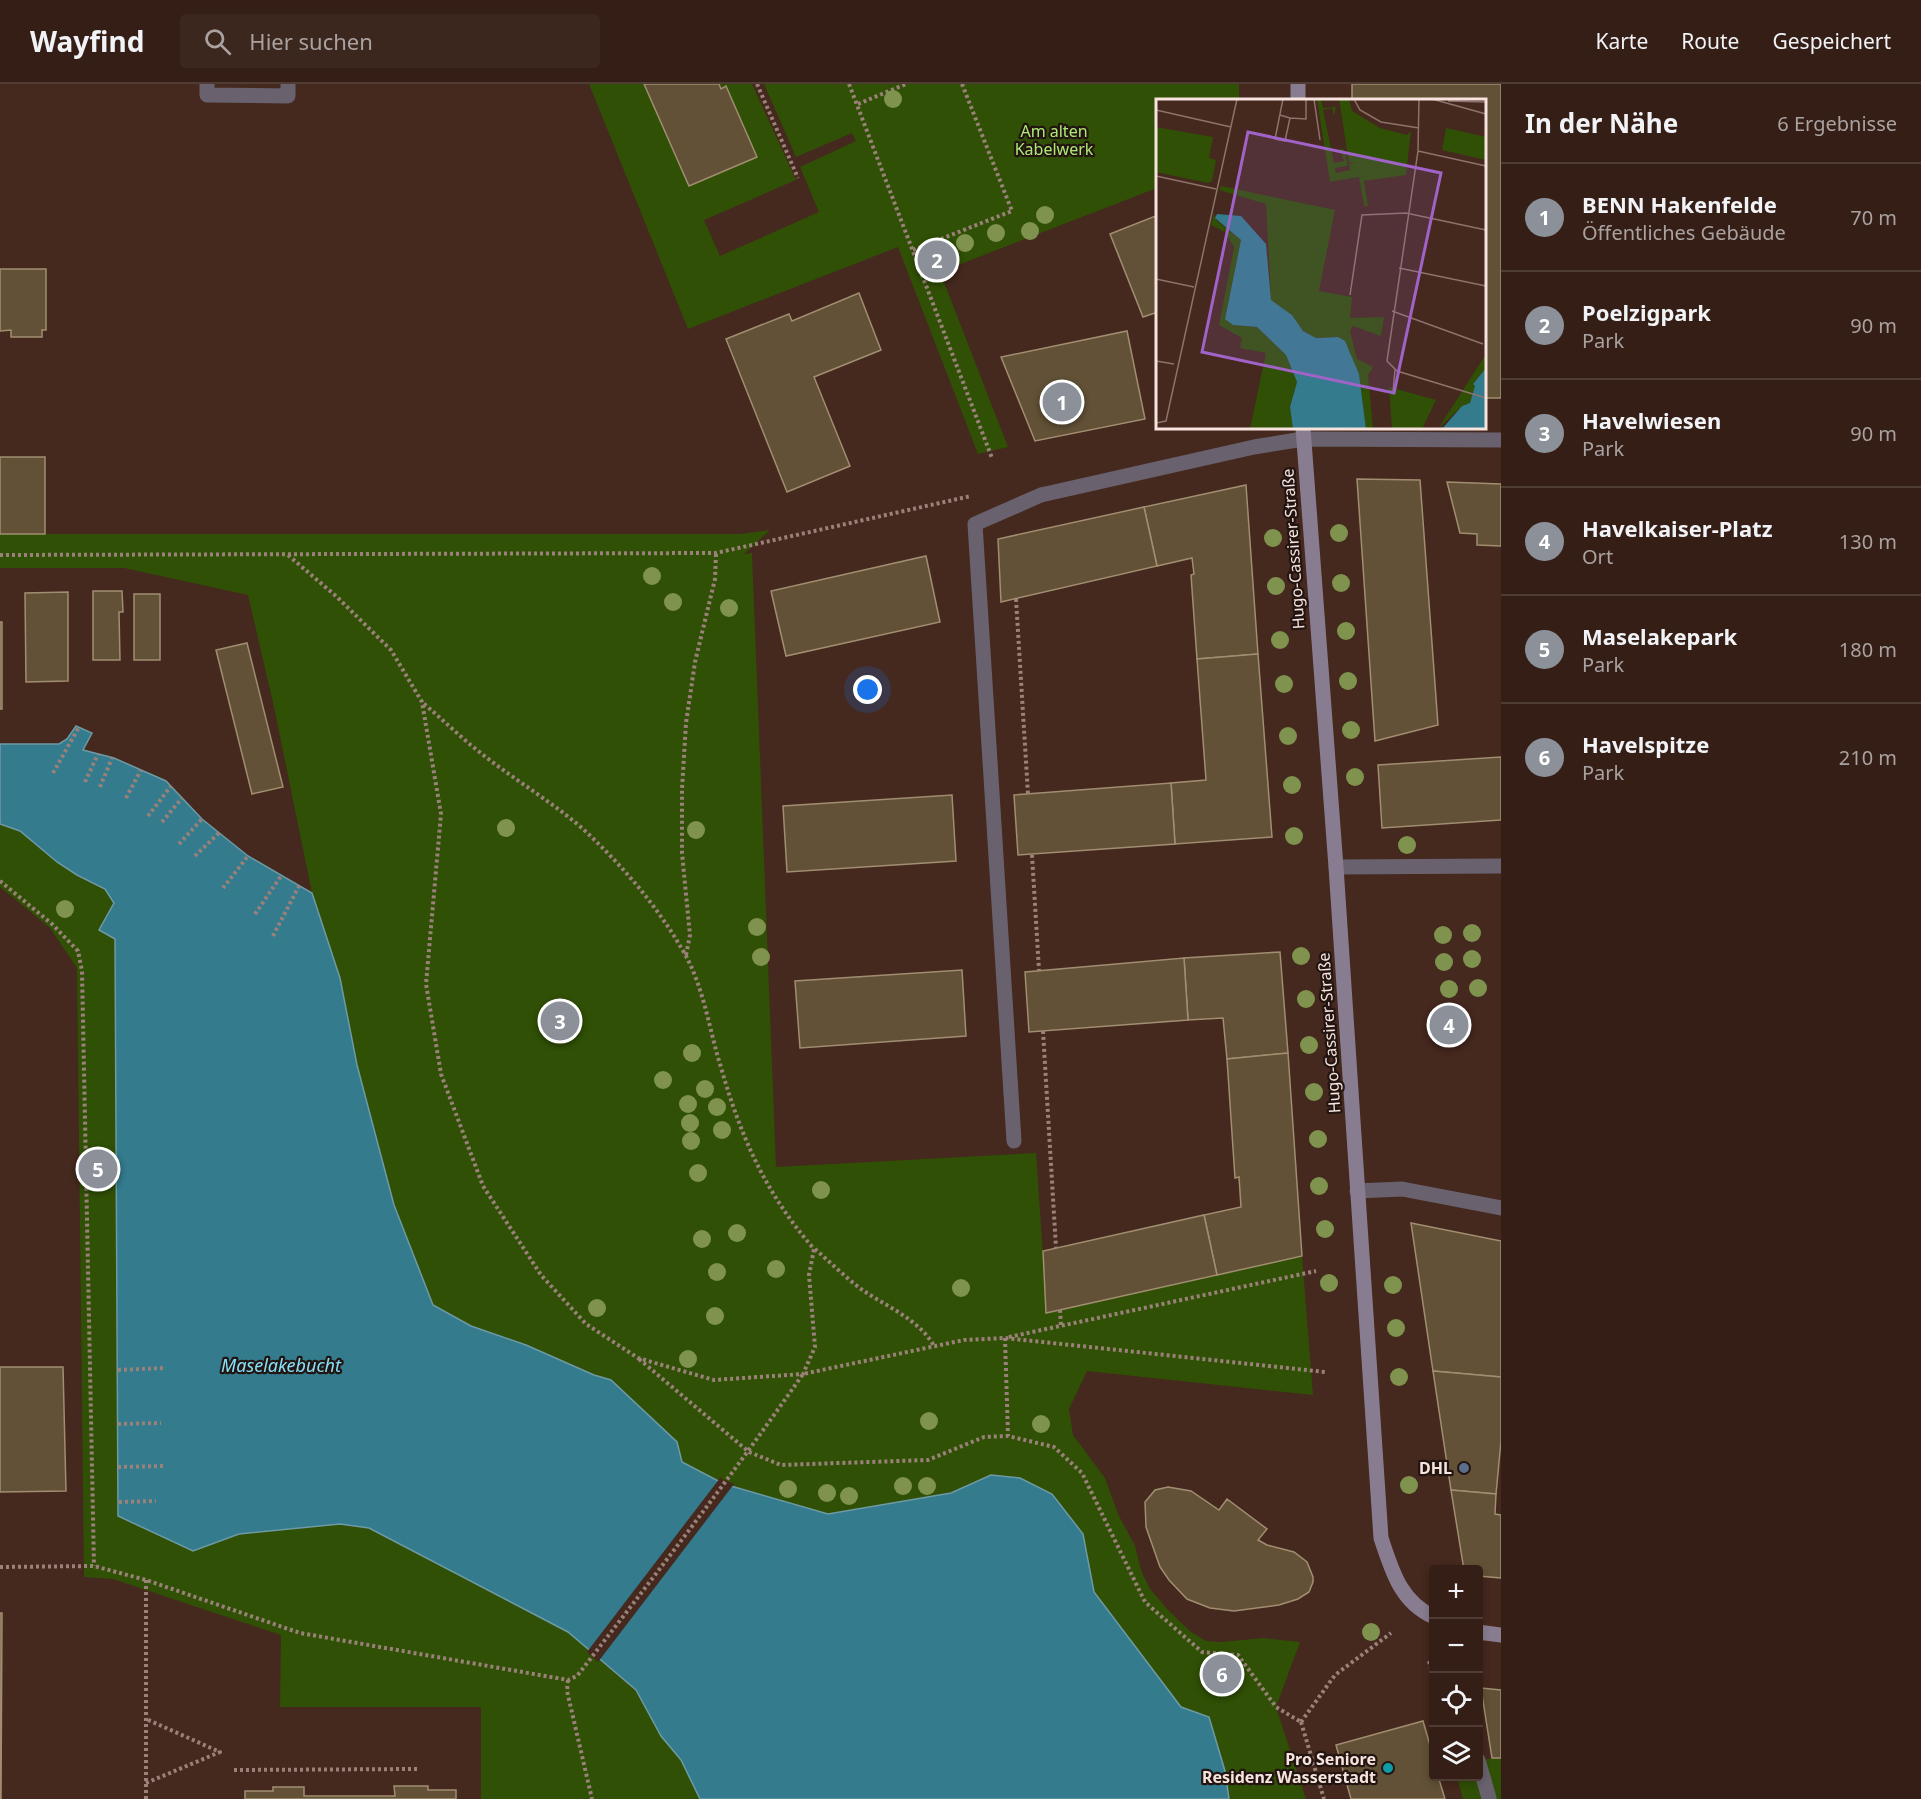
<!DOCTYPE html>
<html lang="de">
<head>
<meta charset="utf-8">
<style>
  body { margin:0; font-family:"Noto Sans",sans-serif; background:#3c271f; color:#f1f3f6 }
  .controls { position:absolute; right:18px; bottom:18px; display:grid; overflow:hidden; border-radius:6px; box-shadow:0 3px 9px #0003 }
  .controls button { width:54px; height:54px; display:grid; place-items:center; padding:0; border:0; border-bottom:2px solid #4e3c35; background:#341e16; color:#f1f3f6; font:30px sans-serif }
  .you { position:absolute; left:868px; top:606px; width:21px; height:21px; margin:-15px; border:4px solid #fff; border-radius:50%; background:#1a73e8; box-shadow:0 0 0 9px #1a73e833 }
  .badge { display:grid; place-items:center; width:39px; height:39px; border-radius:50%; background:#8c9099; color:#fff; font-size:20px; font-weight:700 }
  .pin { position:absolute; translate:-50% -50%; border:3px solid #fff; box-shadow:0 2px 6px #0006 }
  .list { margin:0; padding:0; list-style:none }
  h2 { display:flex; justify-content:space-between; align-items:center; height:78px; margin:0; padding:0 24px; font-size:26px }
  h2 small { font-size:20px; font-weight:400; color:#a9a2a1 }
  .list li { display:grid; grid-template-columns:39px 1fr auto; gap:18px; align-items:center; box-sizing:border-box; height:108px; padding:0 24px; border-top:2px solid #4e3c35 }
  .list b { display:block; font-size:22px; white-space:nowrap }
  .list p { margin:0; font-size:20px; white-space:nowrap; color:#a9a2a1 }
  .list em { font-size:20px; font-style:normal; color:#a9a2a1 }
  .icon { flex:none; width:33px; height:33px; fill:none; stroke:currentColor; stroke-width:2; stroke-linecap:round; stroke-linejoin:round }
  .map { position:relative; flex:none; width:1501px; height:1715px; overflow:hidden }
  header { display:flex; align-items:center; gap:36px; box-sizing:border-box; height:84px; padding:0 30px; background:#341e16; border-bottom:2px solid #4e3c35 }
  header strong { font-size:28px }
  nav { display:flex; gap:33px; margin-inline-start:auto; font-size:21px }
  .search { width:420px; height:54px; background:#3c271f; display:flex; align-items:center; gap:15px; box-sizing:border-box; padding:0 21px; border-radius:6px; color:#a9a2a1; font-size:22px }
  main { display:flex }
  aside { flex:1; background:#341e16 }
  .map>svg:first-child { display:block }
  .green { fill:#305005 }
  .water { fill:#337b8d; stroke:#6e9aa5; stroke-width:1.5 }
  .pier { fill:#45281e }
  .building { fill:#625136; stroke:#a18e71; stroke-width:1.5 }
  .lines { fill:none; stroke-linecap:round; stroke-linejoin:round }
  .path { stroke:#9a8179; stroke-width:4; stroke-dasharray:3 3; stroke-linecap:butt }
  .lane { stroke:#69626e; stroke-width:15 }
  .street { stroke:#69626e; stroke-width:15 }
  .secondary { stroke:#887d90; stroke-width:15 }
  .tree { fill:#7f924e }
  .service-dot { fill:#5c6f8a; stroke:#221511; stroke-width:2 }
  .culture-dot { fill:#0f9aa8; stroke:#221511; stroke-width:2 }
  .labels { text-anchor:middle; stroke-width:4.5; stroke-linejoin:round; paint-order:stroke }
  .park-label { font-size:16px; fill:#aee976; stroke:#221511 }
  .street-label { font-size:16px; fill:#f8e4de; stroke:#221511 }
  .poi-label { font-size:16px; font-weight:bold; fill:#f8e4de; stroke:#221511; text-anchor:end }
  .water-label { font-size:18px; font-style:italic; fill:#85e1fa; stroke:#221511 }
  .inset-road { fill:none; stroke:#8d736b; stroke-width:1.5 }
  .view { fill:#a063c8; fill-opacity:0.15; stroke:#a063c8; stroke-width:3 }
  .inset-edge { fill:none; stroke:#f8e4de; stroke-width:3 }
</style>
</head>
<body>
<header>
<strong>Wayfind</strong>
<div class="search"><svg class="icon" aria-label="search" viewBox="0 0 24 24"><circle cx="10" cy="10" r="6"/><path d="M15 15l6 6"/></svg>Hier suchen</div>
<nav><a>Karte</a><a>Route</a><a>Gespeichert</a></nav>
</header>
<main>
<div class="map">
<svg width="1501" height="1715" viewBox="0 0 1501 1715">
  <rect width="100%" height="100%" fill="#45281e"/>
  <!-- green -->
  <g class="green">
    <path d="M589,0H644L689,102L757,73L726,3L721,5L719,0H752L796,96L704,136L720,172L819,128L800,83L856,57L852,49L796,73L764,0H1239V16H1158L1157,104L940,188L1008,363L978,370L898,163L688,245Z"/>
    <path d="M770,446L744,470L752,469L776,1083L1036,1069L1047,1229L1302,1172L1313,1311L1087,1287L1069,1325L1073,1351L1105,1394L1118,1430L1135,1462L1141,1486L1150,1505L1169,1527L1191,1548L1206,1557L1222,1558L1264,1554L1300,1558L1276,1623L1306,1715H1229L1225,1687L1209,1633L1181,1623L1094,1508L1083,1450L991,1391L951,1409L828,1430L724,1400L682,1378L677,1358L612,1296L594,1291L526,1261L471,1242L433,1221L394,1121L357,981L340,894L312,809L274,623L248,511L124,484H0V450H741Z"/>
    <path d="M0,740L20,747L57,778L77,791L105,805L114,819L99,846L115,855L118,1432L193,1467L239,1450L340,1440L369,1444L568,1548L636,1606L661,1652L681,1676L700,1715H481V1623H280L281,1551L113,1495L84,1493L77,884L50,844L0,803Z"/>
    <path d="M1492,1674H1501V1715H1463L1457,1693L1478,1692L1479,1677Z"/>
  </g>
  <!-- water -->
  <path class="water" d="M76,642L92,649L83,666L114,674L166,697L202,735L248,772L312,809L340,894L357,981L394,1121L433,1221L471,1242L526,1261L594,1291L611,1296L677,1358L682,1378L724,1400L828,1430L951,1409L991,1391L1020,1394L1052,1410L1083,1450L1094,1508L1181,1623L1209,1633L1225,1687L1229,1715H700L681,1676L661,1652L636,1606L568,1548L369,1444L340,1440L239,1450L193,1467L118,1432L115,855L99,846L114,819L105,805L77,791L57,778L20,747L0,740V660H59L67,655Z"/>
  <!-- pier -->
  <path class="pier" d="M720,1394L734,1400L598,1578L587,1568Z"/>
  <!-- building -->
  <g class="building">
    <path d="M644,0H719L721,5L726,2L757,73L689,102Z"/>
    <path d="M1352,0H1501V314H1484V16H1352Z"/>
    <path d="M1158,131V228L1143,233L1110,150Z"/>
    <path d="M0,185H46V246H42V253H11V246L0,247Z"/>
    <path d="M859,209L881,266L814,293L850,382L787,408L726,255L789,230L792,237Z"/>
    <path d="M1127,247L1145,335L1035,357L1001,273Z"/>
    <rect x="0" y="373" width="45" height="77"/>
    <path d="M1357,395L1420,396L1438,641L1375,657Z"/>
    <path d="M1447,398L1501,400V462L1477,461V450L1460,449Z"/>
    <path d="M1246,401L1258,570L1197,575L1191,491L1194,490L1192,474L1157,482L1144,423Z"/>
    <path d="M1144,423L1157,482L1001,518L998,455Z"/>
    <path d="M926,472L940,538L786,572L771,507Z"/>
    <path d="M93,507H122L123,528H119L120,576H93Z"/>
    <path d="M68,508V597L26,598L25,509Z"/>
    <rect x="134" y="510" width="26" height="66"/>
    <rect x="0" y="538" width="2" height="87"/>
    <path d="M247,559L283,703L252,710L216,566Z"/>
    <path d="M1258,570L1272,753L1175,760L1171,699L1206,696L1197,575Z"/>
    <path d="M1501,673V736L1382,744L1378,681Z"/>
    <path d="M1171,699L1175,760L1018,771L1014,711Z"/>
    <path d="M952,711L956,777L787,788L783,722Z"/>
    <path d="M1280,868L1288,969L1227,975L1223,934L1188,936L1184,874Z"/>
    <path d="M1184,874L1188,936L1029,948L1025,888Z"/>
    <path d="M962,886L966,952L800,964L795,897Z"/>
    <path d="M1288,969L1302,1172L1217,1191L1204,1131L1241,1123L1239,1093L1235,1094L1227,975Z"/>
    <path d="M1204,1131L1217,1191L1046,1229L1043,1167Z"/>
    <path d="M1411,1139L1501,1157V1293L1433,1287Z"/>
    <path d="M0,1283H63L66,1407L0,1408Z"/>
    <path d="M1433,1287L1501,1293V1357L1496,1410L1451,1406Z"/>
    <path d="M1168,1403L1191,1407L1219,1426L1227,1415L1267,1445L1258,1456L1267,1461L1294,1468L1307,1478L1313,1493V1498L1309,1508L1298,1515L1279,1521L1234,1527L1210,1524L1187,1515L1169,1496L1160,1483L1146,1443L1145,1418L1155,1406Z"/>
    <path d="M1451,1406L1496,1410L1495,1430L1501,1431V1494L1478,1492V1486H1464Z"/>
    <path d="M0,1529H2L1,1715H0Z"/>
    <path d="M1481,1604L1501,1606V1674H1492Z"/>
    <path d="M1423,1637L1434,1675V1692H1438L1445,1715H1351L1336,1661Z"/>
    <path d="M394,1702H428V1706H456V1715H245V1707H273V1703H304V1712H395Z"/>
  </g>
  <g class="lines">
    <!-- path -->
    <g class="path">
      <path d="M757,0L798,94"/>
      <path d="M849,0L992,374"/>
      <path d="M858,20L906,0"/>
      <path d="M913,166L1012,127L962,0"/>
      <path d="M0,471L716,469L971,412"/>
      <path d="M288,471L337,513L391,566L422,618L441,730L426,900L441,990L483,1102L541,1191L586,1240L638,1274L714,1296L803,1290L815,1263L809,1191L814,1165C765,1109 740,1051 720,980C709,944 704,906 686,872C659,824 623,782 583,745C550,716 511,694 477,666C458,651 441,634 422,618"/>
      <path d="M1016,515L1028,710"/>
      <path d="M53,689L79,643"/>
      <path d="M85,698L98,670"/>
      <path d="M100,703L112,674"/>
      <path d="M126,714L141,686"/>
      <path d="M148,732L171,702"/>
      <path d="M162,738L182,714"/>
      <path d="M179,760L202,735"/>
      <path d="M1032,771L1039,886"/>
      <path d="M195,772L219,749"/>
      <path d="M0,797L52,840L78,867L82,887L94,1482"/>
      <path d="M223,804L248,772"/>
      <path d="M255,830L281,792"/>
      <path d="M273,852L299,802"/>
      <path d="M686,871L690,851L682,769V705L686,639L695,578L715,495L716,469"/>
      <path d="M1043,947L1056,1164"/>
      <path d="M815,1165C830,1178 845,1193 861,1205C885,1222 919,1235 934,1262"/>
      <path d="M1060,1226L1061,1242"/>
      <path d="M1009,1253L1316,1187"/>
      <path d="M1005,1254L1008,1352"/>
      <path d="M639,1275L749,1368L781,1381L928,1376L984,1353L1008,1352L1054,1363L1082,1389L1145,1518L1202,1568L1238,1571L1276,1623L1301,1638"/>
      <path d="M118,1286L165,1284"/>
      <path d="M118,1340L161,1339"/>
      <path d="M118,1383L163,1382"/>
      <path d="M119,1418L156,1417"/>
      <path d="M0,1483L94,1482L146,1496L300,1549L568,1596L577,1592C654,1493 731,1393 803,1290L964,1256L1005,1254L1325,1288"/>
      <path d="M1429,1577L1434,1598"/>
      <path d="M568,1596L567,1607L592,1715"/>
      <path d="M1301,1638L1335,1591L1391,1549"/>
      <path d="M1301,1638L1324,1715"/>
      <path d="M234,1686L419,1685"/>
      <path d="M146,1699L220,1668L146,1635"/>
      <path d="M146,1715V1496"/>
    </g>
    <!-- lane -->
    <g class="lane">
      <path d="M207,0V11L288,12V0"/>
      <path d="M1014,1057L975,440L1041,411"/>
      <path d="M1478,1676L1489,1714"/>
    </g>
    <!-- street -->
    <g class="street">
      <path d="M1041,411L1254,363L1303,355L1501,356"/>
      <path d="M1336,783L1501,782"/>
      <path d="M1357,1107L1402,1105L1501,1124"/>
    </g>
    <!-- secondary -->
    <g class="secondary">
      <path d="M1298,0V16"/>
      <path d="M1303,344L1336,783L1381,1454C1392,1486 1400,1518 1434,1533"/>
      <path d="M1478,1548L1501,1551"/>
    </g>
  </g>
  <!-- trees -->
  <g class="tree">
    <circle cx="893" cy="15" r="9"/>
    <circle cx="1045" cy="131" r="9"/>
    <circle cx="1030" cy="147" r="9"/>
    <circle cx="996" cy="149" r="9"/>
    <circle cx="965" cy="159" r="9"/>
    <circle cx="1339" cy="449" r="9"/>
    <circle cx="1273" cy="454" r="9"/>
    <circle cx="652" cy="492" r="9"/>
    <circle cx="1341" cy="499" r="9"/>
    <circle cx="1276" cy="502" r="9"/>
    <circle cx="673" cy="518" r="9"/>
    <circle cx="729" cy="524" r="9"/>
    <circle cx="1346" cy="547" r="9"/>
    <circle cx="1280" cy="556" r="9"/>
    <circle cx="1348" cy="597" r="9"/>
    <circle cx="1284" cy="600" r="9"/>
    <circle cx="1351" cy="646" r="9"/>
    <circle cx="1288" cy="652" r="9"/>
    <circle cx="1355" cy="693" r="9"/>
    <circle cx="1292" cy="701" r="9"/>
    <circle cx="506" cy="744" r="9"/>
    <circle cx="696" cy="746" r="9"/>
    <circle cx="1294" cy="752" r="9"/>
    <circle cx="1407" cy="761" r="9"/>
    <circle cx="65" cy="825" r="9"/>
    <circle cx="757" cy="843" r="9"/>
    <circle cx="1472" cy="849" r="9"/>
    <circle cx="1443" cy="851" r="9"/>
    <circle cx="1301" cy="872" r="9"/>
    <circle cx="761" cy="873" r="9"/>
    <circle cx="1472" cy="875" r="9"/>
    <circle cx="1444" cy="878" r="9"/>
    <circle cx="1478" cy="904" r="9"/>
    <circle cx="1449" cy="905" r="9"/>
    <circle cx="1306" cy="915" r="9"/>
    <circle cx="1309" cy="961" r="9"/>
    <circle cx="692" cy="969" r="9"/>
    <circle cx="663" cy="996" r="9"/>
    <circle cx="705" cy="1005" r="9"/>
    <circle cx="1314" cy="1008" r="9"/>
    <circle cx="688" cy="1020" r="9"/>
    <circle cx="717" cy="1023" r="9"/>
    <circle cx="690" cy="1039" r="9"/>
    <circle cx="722" cy="1046" r="9"/>
    <circle cx="1318" cy="1055" r="9"/>
    <circle cx="691" cy="1057" r="9"/>
    <circle cx="698" cy="1089" r="9"/>
    <circle cx="1319" cy="1102" r="9"/>
    <circle cx="821" cy="1106" r="9"/>
    <circle cx="1325" cy="1145" r="9"/>
    <circle cx="737" cy="1149" r="9"/>
    <circle cx="702" cy="1155" r="9"/>
    <circle cx="776" cy="1185" r="9"/>
    <circle cx="717" cy="1188" r="9"/>
    <circle cx="1329" cy="1199" r="9"/>
    <circle cx="1393" cy="1201" r="9"/>
    <circle cx="961" cy="1204" r="9"/>
    <circle cx="597" cy="1224" r="9"/>
    <circle cx="715" cy="1232" r="9"/>
    <circle cx="1396" cy="1244" r="9"/>
    <circle cx="688" cy="1275" r="9"/>
    <circle cx="1399" cy="1293" r="9"/>
    <circle cx="929" cy="1337" r="9"/>
    <circle cx="1041" cy="1340" r="9"/>
    <circle cx="1409" cy="1401" r="9"/>
    <circle cx="903" cy="1402" r="9"/>
    <circle cx="927" cy="1402" r="9"/>
    <circle cx="788" cy="1405" r="9"/>
    <circle cx="827" cy="1409" r="9"/>
    <circle cx="849" cy="1412" r="9"/>
    <circle cx="1371" cy="1548" r="9"/>
  </g>
  <!-- markers -->
  <circle class="service-dot" cx="1464" cy="1384" r="6"/>
  <circle class="culture-dot" cx="1388" cy="1684" r="6"/>
  <g class="labels">
    <!-- park labels -->
    <g class="park-label">
      <text x="1054" y="53">Am alten<tspan x="1054" dy="18">Kabelwerk</tspan></text>
    </g>
    <!-- street labels -->
    <g class="street-label">
      <text transform="translate(1293 465) rotate(-94)" y="6">Hugo-Cassirer-Straße</text>
      <text transform="translate(1329 949) rotate(-94)" y="6">Hugo-Cassirer-Straße</text>
    </g>
    <!-- poi labels -->
    <g class="poi-label">
      <text x="1452" y="1390">DHL</text>
      <text x="1376" y="1681">Pro Seniore<tspan x="1376" dy="18">Residenz Wasserstadt</tspan></text>
    </g>
    <!-- water labels -->
    <g class="water-label">
      <text x="281" y="1288">Maselakebucht</text>
    </g>
  </g>
  <!-- overview -->
  <g transform="translate(1156 15)">
    <rect width="330" height="330" fill="#45281e"/>
    <path d="M161,0H165L167,9L180,8L178,17L176,9L167,11L178,64L188,62L184,50H188L192,67L179,69L180,74L194,71L193,65L201,63L193,64L183,0H193L196,12L224,29L251,36L255,32L250,76L208,82L212,107H208L203,78L174,83ZM0,28L57,38L53,59L60,61L56,82L52,84L0,73ZM290,29L330,38V61L286,51ZM65,87L179,111L163,192L196,198L194,219L228,218L225,237L197,227L194,232L201,260L217,268L212,276L217,330H210L204,282L192,248L182,238L160,239L147,232L136,216L115,201L110,105L63,91ZM58,114L60,121L85,141L69,219L77,226L101,228L130,256L141,283L134,308L137,330H94L110,254L84,249L86,239L63,226L78,148L69,133L55,126ZM330,255V269L317,285L320,287L314,304L306,307L282,330ZM233,288L280,301L266,330H236Z" fill="#305005"/>
    <path d="M61,115L85,117L110,145L115,201L136,216L147,232L160,239L182,238L189,242L203,275L210,330H137L134,308L141,283L130,256L101,228L77,226L69,220L85,141L59,119ZM330,269V330H286L306,307L314,304L319,287L317,285Z" fill="#337b8d"/>
    <path class="inset-road" d="M158,0L164,41M198,0L204,11L225,23L263,29M263,0L262,52L231,262L241,272L330,299M276,0L330,15M292,2L330,3M0,11L75,28M124,16L134,19L129,42L119,40L127,0M134,19L150,20V0M262,52L330,67M0,77L60,90M243,169L330,187M0,180L38,188M194,196L206,116L250,114L330,131M236,212L327,245M0,262L18,265M237,293L239,271M0,324L10,322L81,0"/>
    <path class="view" d="M92,33L285,74L238,294L46,253Z"/>
    <rect width="330" height="330" class="inset-edge"/>
  </g>
</svg>
<div class="controls">
<button>+</button>
<button>−</button>
<button><svg class="icon" aria-label="locate" viewBox="0 0 24 24"><circle cx="12" cy="12" r="6"/><path d="M12 2v4M12 18v4M2 12h4M18 12h4"/></svg></button>
<button><svg class="icon" aria-label="layers" viewBox="0 0 24 24"><path d="M12 4l9 5-9 5-9-5zM3 14l9 5 9-5"/></svg></button>
</div>
<div class="you"></div>
<div class="pin badge" style="left:1062px;top:318px">1</div>
<div class="pin badge" style="left:937px;top:176px">2</div>
<div class="pin badge" style="left:560px;top:937px">3</div>
<div class="pin badge" style="left:1449px;top:941px">4</div>
<div class="pin badge" style="left:98px;top:1085px">5</div>
<div class="pin badge" style="left:1222px;top:1590px">6</div>
</div>
<aside>
<h2>In der Nähe<small>6 Ergebnisse</small></h2>
<ul class="list">
<li><span class="badge">1</span><div><b>BENN Hakenfelde</b><p>Öffentliches Gebäude</p></div><em>70 m</em></li>
<li><span class="badge">2</span><div><b>Poelzigpark</b><p>Park</p></div><em>90 m</em></li>
<li><span class="badge">3</span><div><b>Havelwiesen</b><p>Park</p></div><em>90 m</em></li>
<li><span class="badge">4</span><div><b>Havelkaiser-Platz</b><p>Ort</p></div><em>130 m</em></li>
<li><span class="badge">5</span><div><b>Maselakepark</b><p>Park</p></div><em>180 m</em></li>
<li><span class="badge">6</span><div><b>Havelspitze</b><p>Park</p></div><em>210 m</em></li>
</ul>
</aside>
</main>
</body>
</html>
